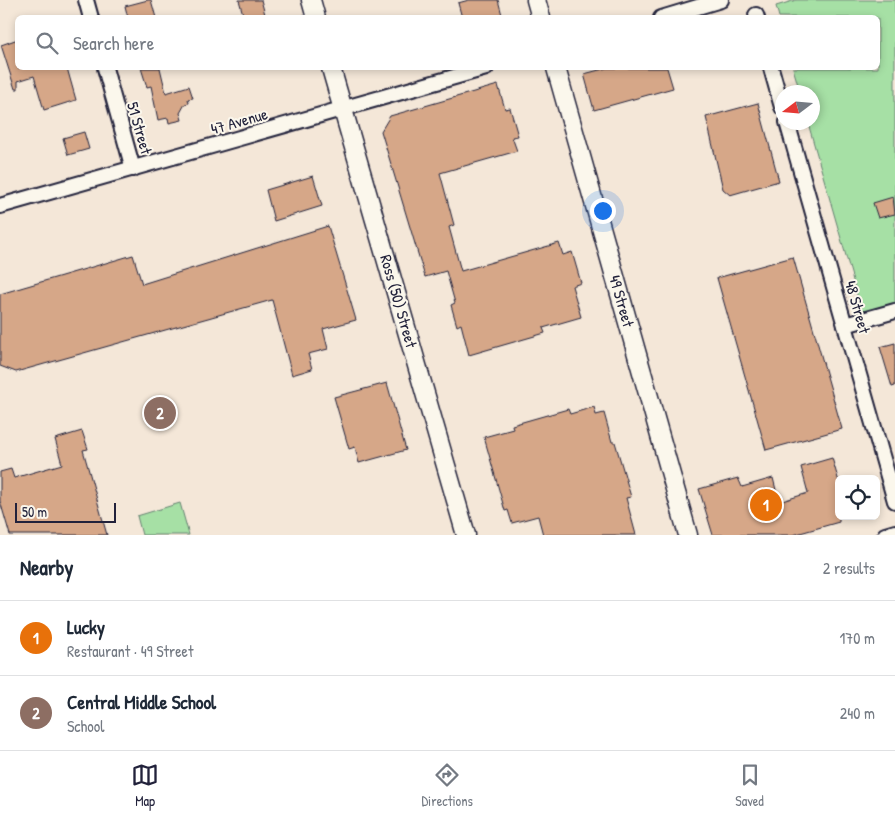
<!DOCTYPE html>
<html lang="en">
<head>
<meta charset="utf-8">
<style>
  body { margin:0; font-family:"Patrick Hand",sans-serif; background:#f2f2f3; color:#1f2937 }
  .controls { position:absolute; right:15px; bottom:15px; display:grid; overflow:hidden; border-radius:8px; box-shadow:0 2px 8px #0003 }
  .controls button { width:45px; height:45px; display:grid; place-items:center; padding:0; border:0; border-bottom:1px solid #e0e1e3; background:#fff; color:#1f2937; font:25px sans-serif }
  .compass { position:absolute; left:775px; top:85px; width:45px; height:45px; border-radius:50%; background:#fff; box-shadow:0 2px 8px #0003; rotate:254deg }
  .scale { position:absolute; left:15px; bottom:12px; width:101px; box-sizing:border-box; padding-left:5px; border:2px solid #22223b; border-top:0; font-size:14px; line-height:18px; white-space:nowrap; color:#22223b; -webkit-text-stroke:4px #fbf7ec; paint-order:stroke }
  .you { position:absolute; left:602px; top:210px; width:18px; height:18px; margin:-12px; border:4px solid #fff; border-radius:50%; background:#1a73e8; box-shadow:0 0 0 8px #1a73e833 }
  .badge { display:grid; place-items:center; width:32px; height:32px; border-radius:50%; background:#22223b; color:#fff; font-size:16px; font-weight:700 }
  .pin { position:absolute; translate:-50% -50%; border:2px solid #fff; box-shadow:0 1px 5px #0006 }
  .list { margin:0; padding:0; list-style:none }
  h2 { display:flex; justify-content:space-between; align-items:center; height:65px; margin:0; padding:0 20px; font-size:21px }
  h2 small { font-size:16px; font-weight:400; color:#747a83 }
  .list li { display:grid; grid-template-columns:32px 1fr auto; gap:15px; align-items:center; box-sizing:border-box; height:75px; padding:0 20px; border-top:1px solid #e0e1e3 }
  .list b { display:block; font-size:19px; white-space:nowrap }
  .list p { margin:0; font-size:16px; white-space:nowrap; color:#747a83 }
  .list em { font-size:16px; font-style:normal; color:#747a83 }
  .icon { flex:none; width:28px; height:28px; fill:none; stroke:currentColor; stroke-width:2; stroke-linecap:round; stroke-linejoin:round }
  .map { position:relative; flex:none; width:895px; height:535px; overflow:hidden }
  .search { position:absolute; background:#fff; box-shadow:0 2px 8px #0003; left:15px; right:15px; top:15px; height:55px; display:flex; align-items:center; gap:12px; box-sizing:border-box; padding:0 18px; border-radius:8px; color:#747a83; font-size:19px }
  .sheet { height:215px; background:#fff }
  nav { display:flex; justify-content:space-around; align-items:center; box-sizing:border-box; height:70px; border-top:1px solid #e0e1e3; background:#fff; font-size:14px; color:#747a83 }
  nav a { display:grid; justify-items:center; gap:2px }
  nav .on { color:#22223b }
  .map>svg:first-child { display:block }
  .green { fill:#a6e0a5; stroke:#648170 }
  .building { fill:#d6a788; stroke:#22223b }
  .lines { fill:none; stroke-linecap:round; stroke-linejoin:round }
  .minor-casing { stroke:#22223b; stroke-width:18 }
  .major-casing { stroke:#22223b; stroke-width:21 }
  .minor { stroke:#fbf7ec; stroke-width:14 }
  .major { stroke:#fbf7ec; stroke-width:18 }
  .labels { text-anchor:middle; stroke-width:4; stroke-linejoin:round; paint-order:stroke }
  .street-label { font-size:16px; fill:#22223b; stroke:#fbf7ec }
</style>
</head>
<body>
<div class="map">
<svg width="895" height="535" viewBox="0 0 895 535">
  <rect width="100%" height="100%" fill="#f4e7d8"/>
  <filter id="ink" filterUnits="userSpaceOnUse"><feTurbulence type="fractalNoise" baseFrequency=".02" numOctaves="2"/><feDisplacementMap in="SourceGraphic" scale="10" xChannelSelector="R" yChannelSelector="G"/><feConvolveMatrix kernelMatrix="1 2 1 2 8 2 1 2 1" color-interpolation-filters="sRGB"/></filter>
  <g filter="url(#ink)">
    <!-- green -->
    <g class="green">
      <path d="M796,0H895V303L862,312L808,123L812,122V92H800L793,68H878V18L779,17L776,6Z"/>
      <path d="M180,503L189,535H142L137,516Z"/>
    </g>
    <!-- building -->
    <g class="building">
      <path d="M148,0H151L156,18H128L125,6Z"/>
      <path d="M239,0H261L266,18H244Z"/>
      <path d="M469,0H498L502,15L493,18H462L458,3Z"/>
      <path d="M18,39V68H67L76,100L44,110L34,76L18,81V89H15L1,45Z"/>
      <path d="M141,68H160L166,93L189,86L193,98L188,99L189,103L185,104L180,113L182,120L169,123L168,118L158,120L151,86L147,87Z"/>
      <path d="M607,68H667L673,88L594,110L584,74Z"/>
      <path d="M498,85L505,109L510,108L518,136L512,137L517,151L440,173L454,225L449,227L461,271L559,243L563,255L572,252L581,283L572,286L581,317L543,328L545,333L469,355L461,324L457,326L451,305L455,303L446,271L425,277L381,131L390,116Z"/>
      <path d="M758,103L779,181L730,195L723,189L706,117Z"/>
      <path d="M84,132L89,149L68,155L63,138Z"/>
      <path d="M313,176L322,206L274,221L266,190Z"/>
      <path d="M893,197L895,214L878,218L873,203Z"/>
      <path d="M328,226L356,320L323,329L328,349L308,354L312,369L292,375L272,300L16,372L0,366V294L133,255L142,284Z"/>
      <path d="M793,257L842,429L766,450L717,278Z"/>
      <path d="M895,343V386L892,387L880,347Z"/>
      <path d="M387,383L406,450L359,463L355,447L349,449L334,397Z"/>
      <path d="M594,407L596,415L604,413L612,442H615L631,497L626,498L636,535H543L538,516L512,523L508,510L505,511L484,437L513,429L512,425L568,409L570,414Z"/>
      <path d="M82,431L88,449L83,450L107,535H10L0,501V472L11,469L14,478L62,464L55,439Z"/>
      <path d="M832,458L839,482V522L793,535H713L699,489L738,478L742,487L773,478L779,502L808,493L801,467Z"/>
    </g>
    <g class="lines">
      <defs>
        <g id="minor">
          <path d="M86,0L91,18"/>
          <path d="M756,15L757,18"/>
          <path d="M661,18L721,0"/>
          <path d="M105,68L133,169"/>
          <path d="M771,68L782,107"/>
          <path d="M787,122L895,501"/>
          <path d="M0,206L486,68"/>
          <path d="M845,325L895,311"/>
          <path d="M885,535L895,532"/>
        </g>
        <g id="major">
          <path d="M311,0L316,18"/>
          <path d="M536,0L541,18"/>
          <path d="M331,68L466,535"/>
          <path d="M556,68L688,535"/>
        </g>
      </defs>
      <!-- minor casing -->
      <use href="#minor" class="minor-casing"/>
      <!-- major casing -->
      <use href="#major" class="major-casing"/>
      <!-- minor -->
      <use href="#minor" class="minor"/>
      <!-- major -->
      <use href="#major" class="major"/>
    </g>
  </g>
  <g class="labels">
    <!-- street labels -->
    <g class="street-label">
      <text transform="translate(239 121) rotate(-16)" y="6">47 Avenue</text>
      <text transform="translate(140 128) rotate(74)" y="6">51 Street</text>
      <text transform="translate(399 301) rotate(74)" y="6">Ross (50) Street</text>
      <text transform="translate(622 301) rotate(74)" y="6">49 Street</text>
      <text transform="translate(858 307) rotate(74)" y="6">48 Street</text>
    </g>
  </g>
</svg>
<div class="controls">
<button><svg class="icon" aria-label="locate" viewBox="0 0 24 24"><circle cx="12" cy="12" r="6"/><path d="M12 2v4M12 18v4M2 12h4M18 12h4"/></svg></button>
</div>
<svg class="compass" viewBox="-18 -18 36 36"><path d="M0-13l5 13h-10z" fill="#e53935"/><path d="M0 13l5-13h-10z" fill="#747a83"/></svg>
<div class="scale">50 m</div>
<div class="you"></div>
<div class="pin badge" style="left:766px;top:505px;background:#e8710a">1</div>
<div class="pin badge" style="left:160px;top:413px;background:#8d6e63">2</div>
<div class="search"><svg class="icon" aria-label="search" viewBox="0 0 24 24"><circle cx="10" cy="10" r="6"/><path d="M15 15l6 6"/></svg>Search here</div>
</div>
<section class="sheet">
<h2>Nearby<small>2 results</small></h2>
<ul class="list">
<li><span class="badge" style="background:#e8710a">1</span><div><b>Lucky</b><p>Restaurant · 49 Street</p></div><em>170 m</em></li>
<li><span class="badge" style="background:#8d6e63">2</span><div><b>Central Middle School</b><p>School</p></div><em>240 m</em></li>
</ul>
</section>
<nav>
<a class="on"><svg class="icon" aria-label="map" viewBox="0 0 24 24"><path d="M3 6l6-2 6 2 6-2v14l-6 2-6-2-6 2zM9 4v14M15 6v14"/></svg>Map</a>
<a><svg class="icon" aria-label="directions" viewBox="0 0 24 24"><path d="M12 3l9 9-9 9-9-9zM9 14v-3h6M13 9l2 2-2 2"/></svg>Directions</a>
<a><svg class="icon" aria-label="saved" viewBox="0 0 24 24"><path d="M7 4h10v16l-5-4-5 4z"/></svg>Saved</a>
</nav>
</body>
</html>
